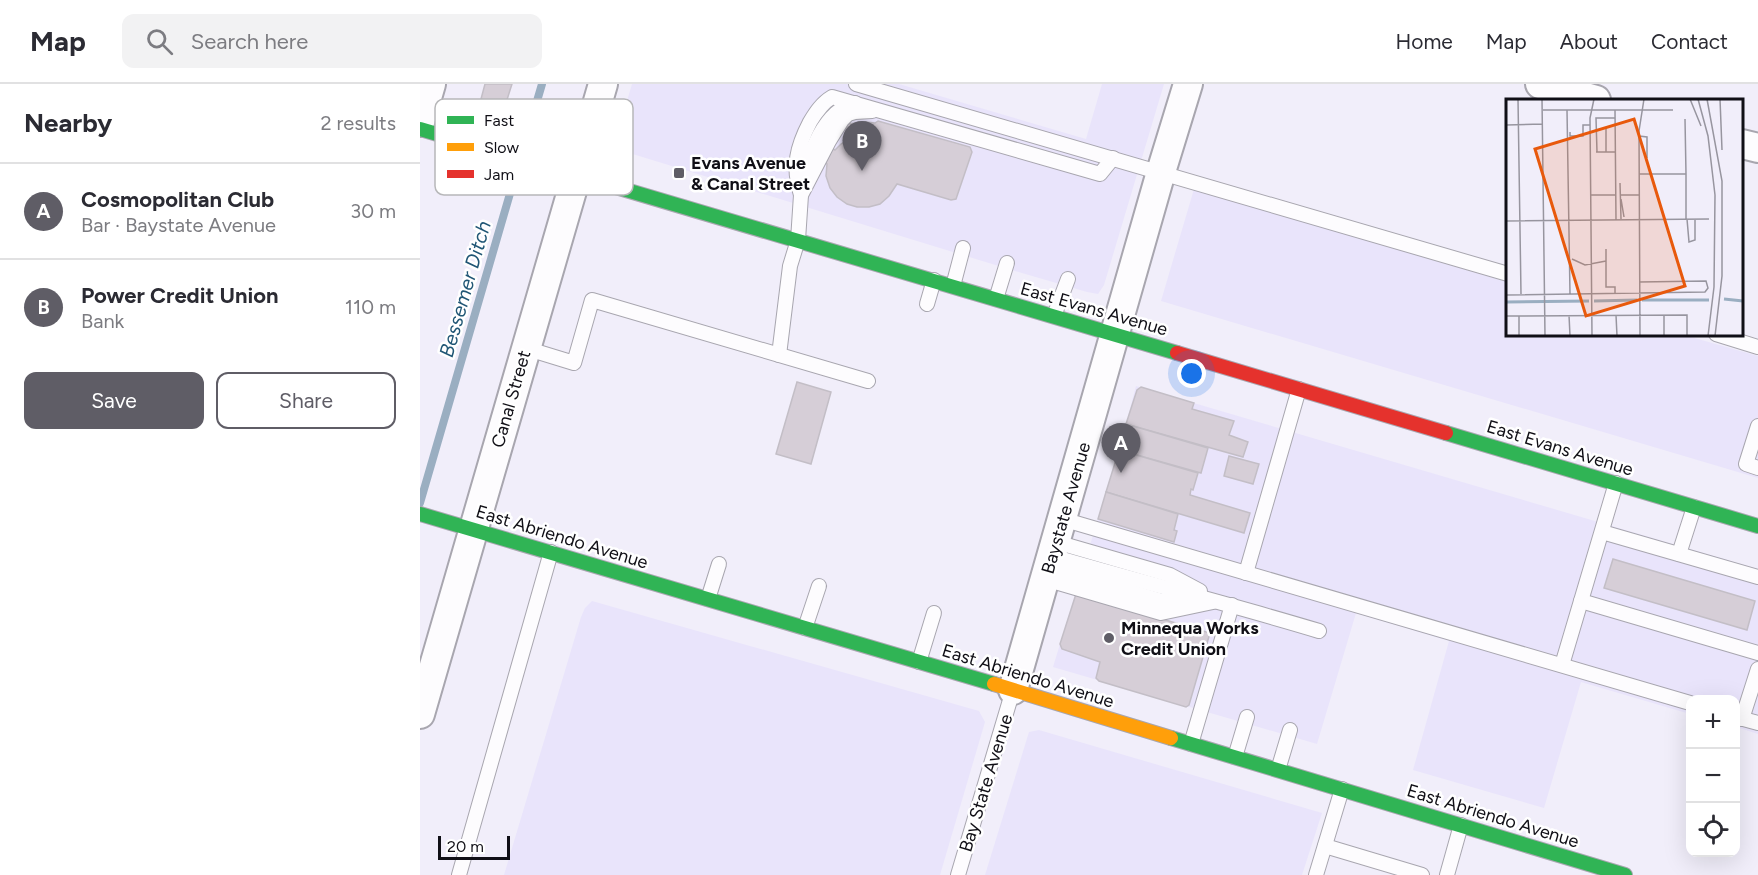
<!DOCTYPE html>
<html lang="en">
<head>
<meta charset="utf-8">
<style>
  body { margin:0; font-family:Figtree,sans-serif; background:#f2f2f3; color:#2b2b33 }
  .controls { position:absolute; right:18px; bottom:18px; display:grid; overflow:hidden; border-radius:12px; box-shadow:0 6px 24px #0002 }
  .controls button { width:54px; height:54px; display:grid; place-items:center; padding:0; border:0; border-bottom:2px solid #e1e1e2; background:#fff; color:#2b2b33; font:30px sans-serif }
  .scale { position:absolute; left:18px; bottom:15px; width:72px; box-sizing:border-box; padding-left:6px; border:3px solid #100f16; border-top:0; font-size:16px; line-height:21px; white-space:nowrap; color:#100f16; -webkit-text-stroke:4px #fff; paint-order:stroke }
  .you { position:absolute; left:772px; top:290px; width:21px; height:21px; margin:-15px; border:4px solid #fff; border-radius:50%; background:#1a73e8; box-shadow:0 0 0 9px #1a73e833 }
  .badge { display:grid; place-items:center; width:39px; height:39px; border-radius:50%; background:#5f5d66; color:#fff; font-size:20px; font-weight:700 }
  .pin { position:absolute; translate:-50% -50px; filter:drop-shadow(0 2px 3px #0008) }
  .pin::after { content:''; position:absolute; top:32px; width:21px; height:18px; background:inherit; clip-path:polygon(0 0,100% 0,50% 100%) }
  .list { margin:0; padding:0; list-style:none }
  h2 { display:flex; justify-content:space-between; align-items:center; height:78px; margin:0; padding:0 24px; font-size:26px }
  h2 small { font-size:20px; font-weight:400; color:#7c7c81 }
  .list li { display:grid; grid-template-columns:39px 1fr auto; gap:18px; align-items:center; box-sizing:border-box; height:96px; padding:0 24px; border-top:2px solid #e1e1e2 }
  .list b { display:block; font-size:22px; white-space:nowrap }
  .list p { margin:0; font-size:20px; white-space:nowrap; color:#7c7c81 }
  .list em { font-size:20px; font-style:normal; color:#7c7c81 }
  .actions { display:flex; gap:12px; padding:18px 24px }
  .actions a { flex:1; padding:14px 0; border:2px solid #5f5d66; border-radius:12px; text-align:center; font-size:21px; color:#5f5d66 }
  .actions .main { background:#5f5d66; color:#fff }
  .icon { flex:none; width:33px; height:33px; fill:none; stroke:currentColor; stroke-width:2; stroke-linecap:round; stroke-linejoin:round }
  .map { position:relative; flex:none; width:1338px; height:791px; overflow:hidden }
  header { display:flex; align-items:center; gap:36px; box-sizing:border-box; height:84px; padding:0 30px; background:#fff; border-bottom:2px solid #e1e1e2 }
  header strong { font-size:28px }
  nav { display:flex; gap:33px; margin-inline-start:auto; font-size:21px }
  .search { width:420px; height:54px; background:#f2f2f3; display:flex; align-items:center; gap:15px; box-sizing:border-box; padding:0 21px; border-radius:12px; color:#7c7c81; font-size:22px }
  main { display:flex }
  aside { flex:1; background:#fff }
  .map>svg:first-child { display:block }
  .built { fill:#e9e4fb }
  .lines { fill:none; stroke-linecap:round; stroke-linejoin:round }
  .stream { stroke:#9aaec1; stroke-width:8 }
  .building { fill:#d6ced7; stroke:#c3bec6; stroke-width:1.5 }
  .lane-casing { stroke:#a8a6af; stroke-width:16 }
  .street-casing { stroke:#a8a6af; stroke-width:32 }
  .fast-casing { stroke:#a8a6af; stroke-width:16 }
  .slow-casing { stroke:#a8a6af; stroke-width:16 }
  .jam-casing { stroke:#a8a6af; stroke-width:16 }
  .lane { stroke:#fdfcfe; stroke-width:14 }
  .street { stroke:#fdfcfe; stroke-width:28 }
  .fast { stroke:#30b455; stroke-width:14 }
  .slow { stroke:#ff9f0a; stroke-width:14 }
  .jam { stroke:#e5322d; stroke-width:14 }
  .poi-dot { fill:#5f5d66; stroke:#fff; stroke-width:2 }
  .labels { text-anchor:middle; stroke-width:5; stroke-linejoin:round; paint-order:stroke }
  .poi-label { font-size:18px; font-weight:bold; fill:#100f16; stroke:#fff; text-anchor:start }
  .street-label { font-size:18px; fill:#100f16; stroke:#fff }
  .water-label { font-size:20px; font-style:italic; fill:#205675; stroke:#fff }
  .inset-river { fill:none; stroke:#9aaec1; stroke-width:3 }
  .inset-road { fill:none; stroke:#97959f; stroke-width:1.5 }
  .view { fill:#e8590c; fill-opacity:0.15; stroke:#e8590c; stroke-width:3 }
  .inset-edge { fill:none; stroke:#100f16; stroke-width:3 }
  .key { fill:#fff; stroke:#b7b7b9; stroke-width:1.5 }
  .key-label { font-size:16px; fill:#100f16 }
</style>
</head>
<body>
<header>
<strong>Map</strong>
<div class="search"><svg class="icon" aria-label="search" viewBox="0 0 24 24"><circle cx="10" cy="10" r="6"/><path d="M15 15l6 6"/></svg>Search here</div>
<nav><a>Home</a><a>Map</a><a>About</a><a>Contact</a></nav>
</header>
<main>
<aside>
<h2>Nearby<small>2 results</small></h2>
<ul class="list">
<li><span class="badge">A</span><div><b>Cosmopolitan Club</b><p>Bar · Baystate Avenue</p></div><em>30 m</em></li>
<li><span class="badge">B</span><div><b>Power Credit Union</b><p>Bank</p></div><em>110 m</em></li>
</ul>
<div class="actions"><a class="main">Save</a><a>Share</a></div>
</aside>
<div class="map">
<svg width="1338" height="791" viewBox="0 0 1338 791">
  <rect width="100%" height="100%" fill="#f1eefa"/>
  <!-- built -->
  <g class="built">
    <path d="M212,0H479L666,55L682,0H744L684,201L678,210L667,208L595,187L193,64Z"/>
    <path d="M774,105L1087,198L1088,250L1264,251L1338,272V394L741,217Z"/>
    <path d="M716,302L1338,485V650L1316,643V616H1270V630L1161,598L1124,724L993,686L1029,557L936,529L897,660L633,583L699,366Z"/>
    <path d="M172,517L559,627L565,638L520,791H84L161,533L165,524Z"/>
    <path d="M619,646L902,729L882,791H565L609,648Z"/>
  </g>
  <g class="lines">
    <!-- stream -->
    <g class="stream">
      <path d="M102,68L122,0"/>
      <path d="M0,419L98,82"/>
    </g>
  </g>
  <!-- building -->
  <g class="building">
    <path d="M65,0H92L85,22L61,15Z"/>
    <path d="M458,37L550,63L552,68L536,115L531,116L477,100L469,112L460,120L449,123H437L427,120L417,113L410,104L406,92L407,80L389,71L397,56L415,66L421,60L429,55L426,45L428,40L445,38L455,39Z"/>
    <path d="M377,298L411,308L391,380L356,370Z"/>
    <path d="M721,303L774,319L772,325L814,337L809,351L828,358L823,373L706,340L717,306Z"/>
    <path d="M706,340L788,364L781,389L699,366Z"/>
    <path d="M699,366L778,389L773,406L771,405L770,411L830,429L824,449L686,408Z"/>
    <path d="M809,372L839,380L833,400L804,392Z"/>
    <path d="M686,408L758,430L754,446L757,447L754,458L678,435Z"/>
    <path d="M670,472L695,479L684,518L790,549L769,621L766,623L679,597L676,594L680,578L642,565L640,560L656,510L659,511Z"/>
    <path d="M1193,475L1335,517L1327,546L1184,504Z"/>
  </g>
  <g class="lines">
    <defs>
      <g id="lane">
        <path d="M436,0L1088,190"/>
        <path d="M382,100C388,71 404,26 435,19"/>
        <path d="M381,111C372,82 377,63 390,38C396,28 402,19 412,13L680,90L693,74"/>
        <path d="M533,202L543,164"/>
        <path d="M576,215L587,179"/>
        <path d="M507,220L514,196"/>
        <path d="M634,232L648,195"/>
        <path d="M1296,250L1338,263"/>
        <path d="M105,264L154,279L172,216L448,297"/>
        <path d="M359,271L370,182L378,156L381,111L409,57L422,36L428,30L435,28L452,27"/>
        <path d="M1338,342L1326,380L1338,384"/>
        <path d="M642,435L1270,619"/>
        <path d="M1182,448L1338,493"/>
        <path d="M636,458L750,491L780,507"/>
        <path d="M1259,470L1274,423"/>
        <path d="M632,472C721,498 810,520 899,547"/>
        <path d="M629,484L742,517H771"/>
        <path d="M826,489L879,305"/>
        <path d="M625,495L741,529L793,518"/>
        <path d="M288,515L299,480"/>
        <path d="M1161,517L1338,569"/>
        <path d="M385,544L399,502"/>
        <path d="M499,578L514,529"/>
        <path d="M1142,581L1196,399"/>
        <path d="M1316,633L1338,639"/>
        <path d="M1322,635L1338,585"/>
        <path d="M771,660L812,521"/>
        <path d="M815,673L827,633"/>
        <path d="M858,686L870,646"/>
        <path d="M905,762L1002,791"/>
        <path d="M39,791L131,468"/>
        <path d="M538,791L593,606"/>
        <path d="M896,791L922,705"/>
        <path d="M1027,791L1041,741"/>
      </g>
      <g id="street">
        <path d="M1120,0L1176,16"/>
        <path d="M0,38L11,0"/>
        <path d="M1322,60L1338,64"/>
        <path d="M593,606L741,88L768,0"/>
        <path d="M0,630L183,0"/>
      </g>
      <g id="fast">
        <path d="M0,45L757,269"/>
        <path d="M1026,349L1338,442"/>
        <path d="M0,430L574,600"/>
        <path d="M751,654L1205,791"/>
      </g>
      <path id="slow" d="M574,600L751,654"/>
      <path id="jam" d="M757,269L1026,349"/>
    </defs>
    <!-- lane casing -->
    <use href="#lane" class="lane-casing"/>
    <!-- street casing -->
    <use href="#street" class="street-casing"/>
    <!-- fast casing -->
    <use href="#fast" class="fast-casing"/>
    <!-- slow casing -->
    <use href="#slow" class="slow-casing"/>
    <!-- jam casing -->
    <use href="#jam" class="jam-casing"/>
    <!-- lane -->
    <use href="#lane" class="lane"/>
    <!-- street -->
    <use href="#street" class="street"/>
    <!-- fast -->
    <use href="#fast" class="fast"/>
    <!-- slow -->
    <use href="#slow" class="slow"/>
    <!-- jam -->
    <use href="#jam" class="jam"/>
  </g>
  <!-- markers -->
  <g class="poi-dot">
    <rect x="253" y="83" width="12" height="12" rx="3"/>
    <circle cx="689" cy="554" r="6"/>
  </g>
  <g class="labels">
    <!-- poi labels -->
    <g class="poi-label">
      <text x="271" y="85">Evans Avenue<tspan x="271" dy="21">&amp; Canal Street</tspan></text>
      <text x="701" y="550">Minnequa Works<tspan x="701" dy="21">Credit Union</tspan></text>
    </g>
    <!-- street labels -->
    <g class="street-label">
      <text transform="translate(674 225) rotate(16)" y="6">East Evans Avenue</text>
      <text transform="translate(91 315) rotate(-74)" y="6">Canal Street</text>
      <text transform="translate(1140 364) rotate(17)" y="6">East Evans Avenue</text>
      <text transform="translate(646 424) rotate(-74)" y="6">Baystate Avenue</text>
      <text transform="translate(142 453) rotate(17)" y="6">East Abriendo Avenue</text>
      <text transform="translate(608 592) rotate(17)" y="6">East Abriendo Avenue</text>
      <text transform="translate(566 699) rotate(-73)" y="6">Bay State Avenue</text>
      <text transform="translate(1073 732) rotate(17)" y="6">East Abriendo Avenue</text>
    </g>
    <!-- water labels -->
    <g class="water-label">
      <text transform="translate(45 205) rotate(-74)" y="7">Bessemer Ditch</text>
    </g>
  </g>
  <!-- overview -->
  <g transform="translate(1086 15)">
    <rect width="237" height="237" fill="#f1eefa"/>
    <path class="inset-river" d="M218,200L237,202M136,201H203M88,202L131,201M0,203L83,202"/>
    <path class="inset-road" d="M12,0L15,195M36,0L39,237M184,0L195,27M192,0L202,37L209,96L208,188L202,237M201,0L216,82V177L209,237M214,0L216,51M37,11H167M61,11L64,195M109,11L110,121M179,20L180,75M0,26L37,25M100,28V53M64,33V37H77V26H84M133,37L141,38V59M90,53H109M91,53L90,19H109M133,75H180V120M114,84L115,120M85,96H110M114,96H133M115,100L118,118M181,120L183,143L189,141V120M0,122L203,120M100,150V188H109V194M66,160L79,166L100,162M0,196L199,193L202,189L200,182L133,183M63,216L64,237M110,216L111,237M158,216V237M0,217L181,216V237M13,237V217M86,237L84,19L88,0M134,237L133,32L138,0"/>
    <path class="view" d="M128,20L179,187L80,217L29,50Z"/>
    <rect width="237" height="237" class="inset-edge"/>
  </g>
  <!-- legend -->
  <rect x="15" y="15" width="198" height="96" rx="9" class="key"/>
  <rect x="27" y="32" width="27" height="8" fill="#30b455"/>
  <rect x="27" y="59" width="27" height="8" fill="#ff9f0a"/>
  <rect x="27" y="86" width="27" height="8" fill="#e5322d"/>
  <g class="key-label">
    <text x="64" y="42">Fast</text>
    <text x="64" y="69">Slow</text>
    <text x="64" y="96">Jam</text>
  </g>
</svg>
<div class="controls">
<button>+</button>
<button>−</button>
<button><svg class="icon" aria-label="locate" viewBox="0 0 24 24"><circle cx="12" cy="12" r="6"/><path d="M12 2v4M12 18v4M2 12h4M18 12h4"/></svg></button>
</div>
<div class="scale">20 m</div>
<div class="you"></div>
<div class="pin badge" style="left:701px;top:389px">A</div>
<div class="pin badge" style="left:442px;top:87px">B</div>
</div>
</main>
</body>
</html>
